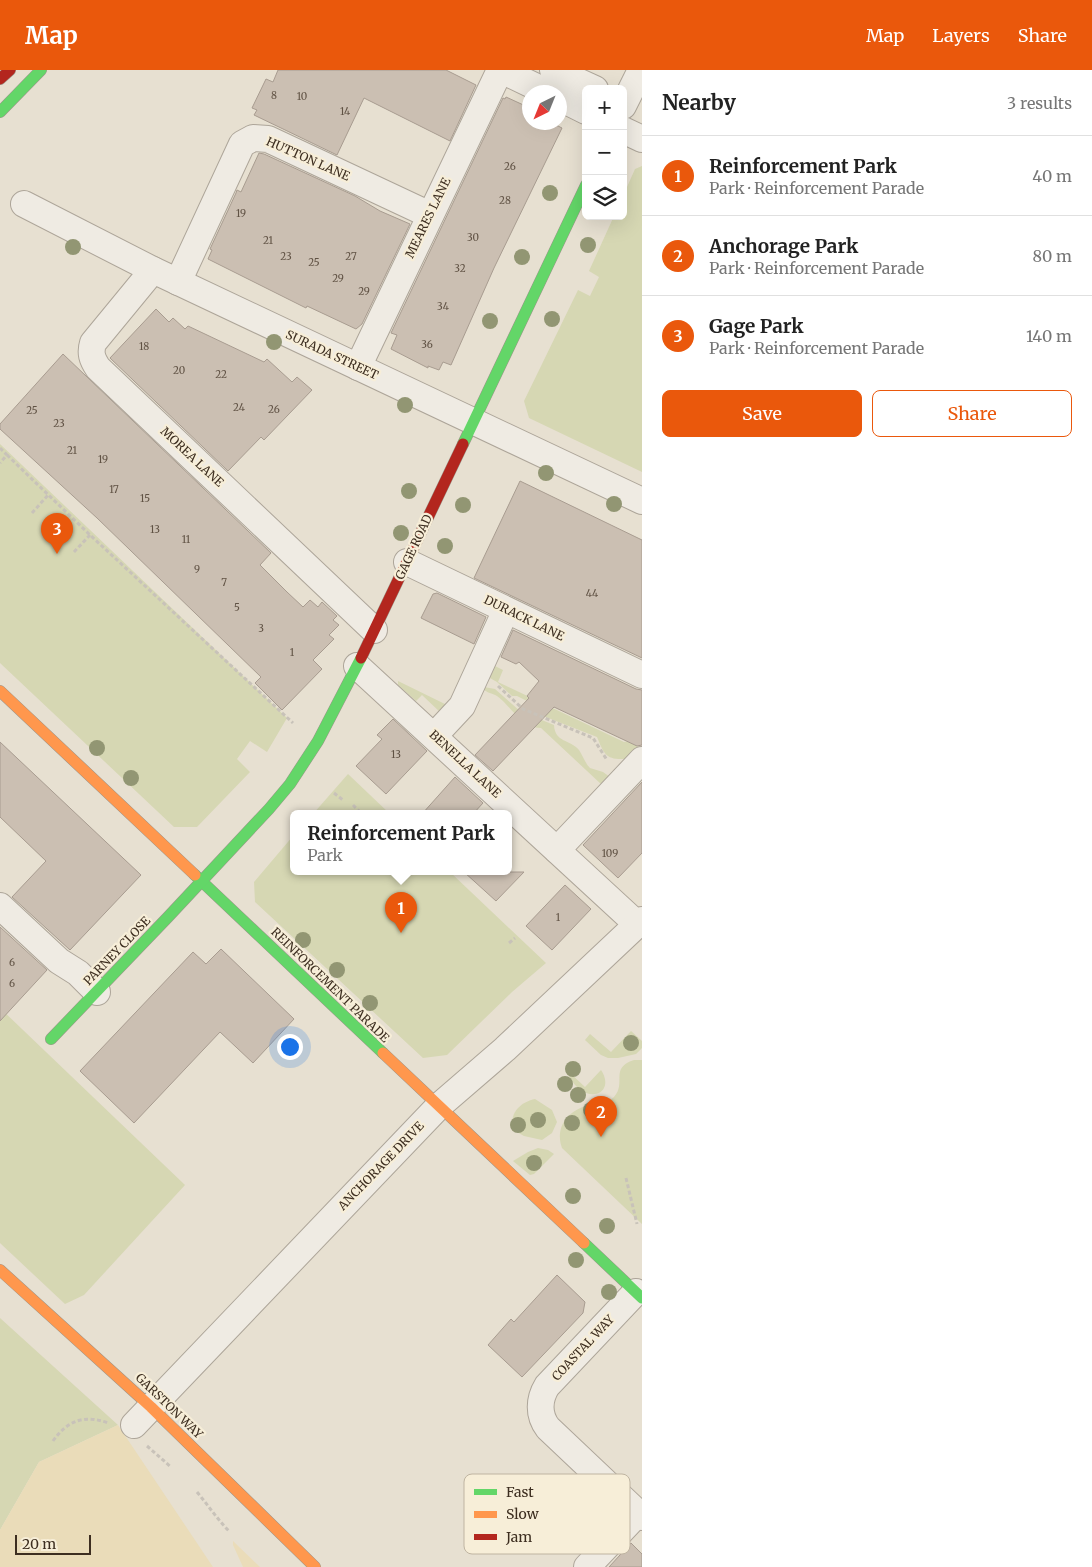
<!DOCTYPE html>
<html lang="en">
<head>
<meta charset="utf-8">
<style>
  body { margin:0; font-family:Merriweather,serif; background:#f2f2f2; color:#222 }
  .controls { position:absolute; right:15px; top:15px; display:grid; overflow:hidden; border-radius:8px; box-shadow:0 5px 20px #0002 }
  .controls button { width:45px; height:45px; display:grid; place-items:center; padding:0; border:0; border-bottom:1px solid #e0e0e0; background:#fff; color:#222; font:25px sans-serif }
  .compass { position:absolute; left:522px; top:15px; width:45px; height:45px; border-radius:50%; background:#fff; box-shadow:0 5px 20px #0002; rotate:223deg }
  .scale { position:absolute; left:15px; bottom:12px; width:76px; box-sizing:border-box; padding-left:5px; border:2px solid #3d2e20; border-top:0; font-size:14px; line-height:18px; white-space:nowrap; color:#3d2e20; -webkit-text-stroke:4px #f7eed8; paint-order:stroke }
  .you { position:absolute; left:289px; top:976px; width:18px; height:18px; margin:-12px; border:4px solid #fff; border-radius:50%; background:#1a73e8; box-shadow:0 0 0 8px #1a73e833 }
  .badge { display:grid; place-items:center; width:32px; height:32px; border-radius:50%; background:#ea580c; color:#fff; font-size:16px; font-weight:700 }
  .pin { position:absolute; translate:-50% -41px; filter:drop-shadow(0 1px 2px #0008) }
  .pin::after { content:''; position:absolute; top:26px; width:18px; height:15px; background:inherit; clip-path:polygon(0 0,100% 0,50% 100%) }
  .popup { position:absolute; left:290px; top:740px; width:222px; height:65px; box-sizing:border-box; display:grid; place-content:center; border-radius:8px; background:#fff; filter:drop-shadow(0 1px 4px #0005); font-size:16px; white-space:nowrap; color:#767676 }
  .popup b { font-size:19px; color:#222 }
  .popup::after { content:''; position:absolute; left:50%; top:100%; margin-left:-10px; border:10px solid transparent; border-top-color:#fff }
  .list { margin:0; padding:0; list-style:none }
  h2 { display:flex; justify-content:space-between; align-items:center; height:65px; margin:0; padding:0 20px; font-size:21px }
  h2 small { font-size:16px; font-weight:400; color:#767676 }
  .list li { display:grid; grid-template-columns:32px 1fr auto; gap:15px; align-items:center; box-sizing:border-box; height:80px; padding:0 20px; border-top:1px solid #e0e0e0 }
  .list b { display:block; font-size:19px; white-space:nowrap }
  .list p { margin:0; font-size:16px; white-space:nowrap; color:#767676 }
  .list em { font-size:16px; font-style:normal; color:#767676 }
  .actions { display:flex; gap:10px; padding:15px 20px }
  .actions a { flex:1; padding:11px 0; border:1px solid #ea580c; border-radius:8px; text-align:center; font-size:18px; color:#ea580c }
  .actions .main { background:#ea580c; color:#fff }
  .icon { flex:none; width:28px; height:28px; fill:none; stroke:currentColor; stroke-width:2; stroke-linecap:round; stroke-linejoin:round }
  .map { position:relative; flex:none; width:642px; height:1497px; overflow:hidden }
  header { display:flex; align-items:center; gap:30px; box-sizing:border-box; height:70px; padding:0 25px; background:#ea580c; color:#fff }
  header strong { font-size:24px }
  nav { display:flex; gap:28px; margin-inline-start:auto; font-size:18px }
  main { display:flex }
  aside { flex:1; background:#fff }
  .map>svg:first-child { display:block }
  .green { fill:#d6d7b3 }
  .sand { fill:#eadcb9 }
  .building { fill:#cbbfb2; stroke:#a89c90 }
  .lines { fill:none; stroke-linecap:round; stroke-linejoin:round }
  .street-casing { stroke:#ada599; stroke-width:28 }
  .fast-casing { stroke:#9c958a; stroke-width:12 }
  .slow-casing { stroke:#9c958a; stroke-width:12 }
  .jam-casing { stroke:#9c958a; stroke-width:12 }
  .path { stroke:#c8c2b9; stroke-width:3; stroke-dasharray:4 2.5; stroke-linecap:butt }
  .street { stroke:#efebe3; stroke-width:26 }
  .fast { stroke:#63d668; stroke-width:11 }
  .slow { stroke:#ff974d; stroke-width:11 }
  .jam { stroke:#b3261e; stroke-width:11 }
  .tree { fill:#929673 }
  .labels { text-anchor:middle; stroke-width:4.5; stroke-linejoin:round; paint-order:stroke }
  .number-label { font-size:10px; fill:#605244 }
  .street-label { font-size:12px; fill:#3d2e20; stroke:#f7eed8 }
  .key { fill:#f7eed8; stroke:#bfb4a1; stroke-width:1 }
  .key-label { font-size:14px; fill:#3d2e20 }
</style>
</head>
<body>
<header>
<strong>Map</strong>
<nav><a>Map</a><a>Layers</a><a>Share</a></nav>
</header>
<main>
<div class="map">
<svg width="642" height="1497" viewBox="0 0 642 1497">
  <rect width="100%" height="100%" fill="#e7e0d1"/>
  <!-- green -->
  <g class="green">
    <path d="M642,96V402L529,348L524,331L578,220L590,226L599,207L589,201L614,146H623V126L635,99Z"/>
    <path d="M0,374L287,648L267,682L250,671L237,689L250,702L197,757H174L0,593Z"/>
    <path d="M493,595L503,600L498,612L624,672L635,670L640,674L625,689C606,690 604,684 597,667L538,644L535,635L517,626H512L497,612L488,607Z"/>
    <path d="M398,611L449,636L441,643L422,625L416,631L398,615Z"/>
    <path d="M484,617L495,619L520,641L554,655C555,673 570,669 579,680C583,686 585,693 590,698L603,702L610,707L602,715L541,658C521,658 512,637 497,626C492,623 487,623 483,619Z"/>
    <path d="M348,704L390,744H313Z"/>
    <path d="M293,766L294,802H450L546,893L512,922L447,985L423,988L255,832L254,812Z"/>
    <path d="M0,938L185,1115L84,1225L65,1234L0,1173Z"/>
    <path d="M631,961L642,971V978L636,984L618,988H608L601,985L585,970L590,964L611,982Z"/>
    <path d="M634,990H642V1154L562,1078C554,1055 570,1039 592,1034C599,1032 608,1033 614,1027C627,1013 609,998 634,990Z"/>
    <path d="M601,1000C617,1024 585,1037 569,1006V1002L585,1017Z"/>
    <path d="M535,1029L552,1040L557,1052L552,1063L542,1070L524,1066L515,1061L512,1054C512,1040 522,1032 535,1029Z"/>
    <path d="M538,1078L548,1080L554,1084L534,1104L530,1105L513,1091L528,1082Z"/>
    <path d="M0,1248L118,1355L39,1392L0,1460Z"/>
  </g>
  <!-- sand -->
  <g class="sand">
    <path d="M118,1355L213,1497H0V1460L39,1392Z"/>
    <path d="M233,1471L260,1497H243L233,1475Z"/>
  </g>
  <!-- building -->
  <g class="building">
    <path d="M278,0H446L476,15L450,71L364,28L337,85L254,45L257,40L252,38L266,9L273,12Z"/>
    <path d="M506,27L530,38V52H550L562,58L494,198L451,295L443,292L439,300L428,296V298L391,279L397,265L391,263L503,28L505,29Z"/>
    <path d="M259,83L264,84L355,126L380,141L410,154L362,254L356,259L307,236L306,238L208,189L212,180L210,179L236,123L237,120L241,122Z"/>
    <path d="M156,239L169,252L173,248L185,259L188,256L264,292L267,289L292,312L297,307L312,320L264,370L261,367L228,401L110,288Z"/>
    <path d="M63,284L271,483L260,495L287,522L303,537L310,530L318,537L322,532L337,546L333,550L339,555L329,565L334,569L313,590L322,599L282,640L255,613L261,607L97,448L0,359V354Z"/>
    <path d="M520,411L642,470V588L474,508Z"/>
    <path d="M437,523L486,547L474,574L421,548L433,524Z"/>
    <path d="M513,560L636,619L642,620V675L637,676L554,637L493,701L475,685L529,628L527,626L539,611L519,592L516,594L501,587Z"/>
    <path d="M393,649L427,681L386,724L356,696L382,669L377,665Z"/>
    <path d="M0,672L141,805L70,880L12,827L46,791L0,747Z"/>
    <path d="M455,707L483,733L473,744H422Z"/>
    <path d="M642,712V783L618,808L583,775Z"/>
    <path d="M464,802H524L496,831Z"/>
    <path d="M565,815L591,839L552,880L526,856Z"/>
    <path d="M0,857L47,900L0,951Z"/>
    <path d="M221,879L294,949L253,993L220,962L134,1053L80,1001L193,882L206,894Z"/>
    <path d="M557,1205L585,1232L583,1243L522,1307L488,1275L511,1249L514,1252Z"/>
    <path d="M631,1473L642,1484V1497H609Z"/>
  </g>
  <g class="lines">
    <defs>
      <g id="street">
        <path d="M501,0L547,22"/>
        <path d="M553,0L595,19"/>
        <path d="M560,28L586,41"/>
        <path d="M623,36L641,0"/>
        <path d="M623,60L642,69"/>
        <path d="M24,134L153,200L642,431"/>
        <path d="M153,200L93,273C90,283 92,289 98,298L374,560"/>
        <path d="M178,212L242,74L253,68L268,69L430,145"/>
        <path d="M358,297L500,0"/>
        <path d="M407,492L642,605"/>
        <path d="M357,596L638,855"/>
        <path d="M434,666L462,636L506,540"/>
        <path d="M557,780L642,690"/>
        <path d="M0,836L59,891L78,903L97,922"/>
        <path d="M636,1222L547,1316C539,1329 538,1345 548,1358L642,1447"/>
        <path d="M134,1355L439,1036L505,979L642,850"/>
        <path d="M587,1497L638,1443"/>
      </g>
      <g id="fast">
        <path d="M0,42L41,0"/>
        <path d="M463,374L586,115"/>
        <path d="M195,805L383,983"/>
        <path d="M51,969L168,847L269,739L290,714L318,671L361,588"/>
        <path d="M584,1173L642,1228"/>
      </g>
      <g id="slow">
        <path d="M0,621L195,805"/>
        <path d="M383,983L584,1173"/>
        <path d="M0,1200L151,1337L315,1497"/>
      </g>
      <g id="jam">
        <path d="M0,9L10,0"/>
        <path d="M361,588L463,374"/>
      </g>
    </defs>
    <!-- street casing -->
    <use href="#street" class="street-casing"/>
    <!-- fast casing -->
    <use href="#fast" class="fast-casing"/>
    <!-- slow casing -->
    <use href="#slow" class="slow-casing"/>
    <!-- jam casing -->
    <use href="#jam" class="jam-casing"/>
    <!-- path -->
    <g class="path">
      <path d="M0,378L7,385L0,393"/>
      <path d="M7,385L90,465L293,653"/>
      <path d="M32,443L48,425"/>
      <path d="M74,482L90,465"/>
      <path d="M498,616L523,639L593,668L607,690"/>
      <path d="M334,723L343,730"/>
      <path d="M353,735L360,742"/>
      <path d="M509,873L515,868"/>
      <path d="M626,1108L637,1154"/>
      <path d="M53,1371C67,1351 84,1344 108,1353"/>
      <path d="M147,1376L171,1397"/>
      <path d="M197,1422C208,1435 217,1449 229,1461"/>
    </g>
    <!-- street -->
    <use href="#street" class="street"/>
    <!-- fast -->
    <use href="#fast" class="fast"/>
    <!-- slow -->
    <use href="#slow" class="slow"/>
    <!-- jam -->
    <use href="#jam" class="jam"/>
  </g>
  <!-- trees -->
  <g class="tree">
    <circle cx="550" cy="123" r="8"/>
    <circle cx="588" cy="175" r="8"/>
    <circle cx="73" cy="177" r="8"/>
    <circle cx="522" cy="187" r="8"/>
    <circle cx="552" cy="249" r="8"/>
    <circle cx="490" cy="251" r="8"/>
    <circle cx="274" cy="272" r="8"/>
    <circle cx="405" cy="335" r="8"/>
    <circle cx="546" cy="403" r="8"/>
    <circle cx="409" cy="421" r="8"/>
    <circle cx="614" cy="434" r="8"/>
    <circle cx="463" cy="435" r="8"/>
    <circle cx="401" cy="463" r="8"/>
    <circle cx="445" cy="476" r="8"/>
    <circle cx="97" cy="678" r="8"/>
    <circle cx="131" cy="708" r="8"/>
    <circle cx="303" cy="870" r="8"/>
    <circle cx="337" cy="900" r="8"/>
    <circle cx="370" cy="933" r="8"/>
    <circle cx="631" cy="973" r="8"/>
    <circle cx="573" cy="999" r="8"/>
    <circle cx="565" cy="1014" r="8"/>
    <circle cx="578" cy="1025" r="8"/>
    <circle cx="591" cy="1040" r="8"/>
    <circle cx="538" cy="1050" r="8"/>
    <circle cx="572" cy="1053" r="8"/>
    <circle cx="518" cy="1055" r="8"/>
    <circle cx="534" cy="1093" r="8"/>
    <circle cx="573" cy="1126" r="8"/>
    <circle cx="607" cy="1156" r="8"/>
    <circle cx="576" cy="1190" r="8"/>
    <circle cx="609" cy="1222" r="8"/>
  </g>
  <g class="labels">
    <!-- number labels -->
    <g class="number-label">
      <text x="274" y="29">8</text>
      <text x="302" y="30">10</text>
      <text x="345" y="45">14</text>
      <text x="510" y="100">26</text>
      <text x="505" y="134">28</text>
      <text x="241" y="147">19</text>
      <text x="473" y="171">30</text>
      <text x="268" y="174">21</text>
      <text x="286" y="190">23</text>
      <text x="351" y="190">27</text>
      <text x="314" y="196">25</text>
      <text x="460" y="202">32</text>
      <text x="338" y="212">29</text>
      <text x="364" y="225">29</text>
      <text x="443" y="240">34</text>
      <text x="427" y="278">36</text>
      <text x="144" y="280">18</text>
      <text x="179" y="304">20</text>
      <text x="221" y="308">22</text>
      <text x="239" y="341">24</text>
      <text x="274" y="343">26</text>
      <text x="32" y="344">25</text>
      <text x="59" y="357">23</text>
      <text x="72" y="384">21</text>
      <text x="103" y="393">19</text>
      <text x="114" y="423">17</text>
      <text x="145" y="432">15</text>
      <text x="155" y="463">13</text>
      <text x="186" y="473">11</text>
      <text x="197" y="503">9</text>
      <text x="224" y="516">7</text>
      <text x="592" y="527">44</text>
      <text x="237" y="541">5</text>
      <text x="261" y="562">3</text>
      <text x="292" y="586">1</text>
      <text x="396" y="688">13</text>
      <text x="610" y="787">109</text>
      <text x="558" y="851">1</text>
      <text x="12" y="896">6</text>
      <text x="12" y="917">6</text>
    </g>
    <!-- street labels -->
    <g class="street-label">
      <text transform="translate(308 89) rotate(24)" y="4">HUTTON LANE</text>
      <text transform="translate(428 148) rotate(-64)" y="4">MEARES LANE</text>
      <text transform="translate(332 285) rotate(25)" y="4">SURADA STREET</text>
      <text transform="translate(192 387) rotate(43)" y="4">MOREA LANE</text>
      <text transform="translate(414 477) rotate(-65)" y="4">GAGE ROAD</text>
      <text transform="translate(524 548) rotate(26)" y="4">DURACK LANE</text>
      <text transform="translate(465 694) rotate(43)" y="4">BENELLA LANE</text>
      <text transform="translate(117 881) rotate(-46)" y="4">PARNEY CLOSE</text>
      <text transform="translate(330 915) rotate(44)" y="4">REINFORCEMENT PARADE</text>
      <text transform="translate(381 1096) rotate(-46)" y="4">ANCHORAGE DRIVE</text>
      <text transform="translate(583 1278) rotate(-47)" y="4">COASTAL WAY</text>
      <text transform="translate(169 1336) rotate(44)" y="4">GARSTON WAY</text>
    </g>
  </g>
  <!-- legend -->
  <rect x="464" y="1404" width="166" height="80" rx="8" class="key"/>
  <rect x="474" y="1419" width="23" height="6" fill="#63d668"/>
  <rect x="474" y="1441" width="23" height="7" fill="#ff974d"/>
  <rect x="474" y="1464" width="23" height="6" fill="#b3261e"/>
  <g class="key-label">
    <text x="506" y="1427">Fast</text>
    <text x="506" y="1449">Slow</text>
    <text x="506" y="1472">Jam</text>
  </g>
</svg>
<div class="controls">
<button>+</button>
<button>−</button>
<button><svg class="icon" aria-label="layers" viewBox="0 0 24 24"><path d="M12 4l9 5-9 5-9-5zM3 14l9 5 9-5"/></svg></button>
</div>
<svg class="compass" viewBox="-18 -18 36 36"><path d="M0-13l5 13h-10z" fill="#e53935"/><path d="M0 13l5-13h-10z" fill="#767676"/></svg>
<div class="scale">20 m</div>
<div class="you"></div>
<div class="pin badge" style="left:401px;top:863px">1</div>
<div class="popup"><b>Reinforcement Park</b>Park</div>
<div class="pin badge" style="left:601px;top:1067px">2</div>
<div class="pin badge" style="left:57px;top:484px">3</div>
</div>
<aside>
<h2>Nearby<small>3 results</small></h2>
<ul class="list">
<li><span class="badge">1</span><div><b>Reinforcement Park</b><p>Park · Reinforcement Parade</p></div><em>40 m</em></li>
<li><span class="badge">2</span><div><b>Anchorage Park</b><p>Park · Reinforcement Parade</p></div><em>80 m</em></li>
<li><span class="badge">3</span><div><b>Gage Park</b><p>Park · Reinforcement Parade</p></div><em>140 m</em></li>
</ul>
<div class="actions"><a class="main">Save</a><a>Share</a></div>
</aside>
</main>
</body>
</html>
